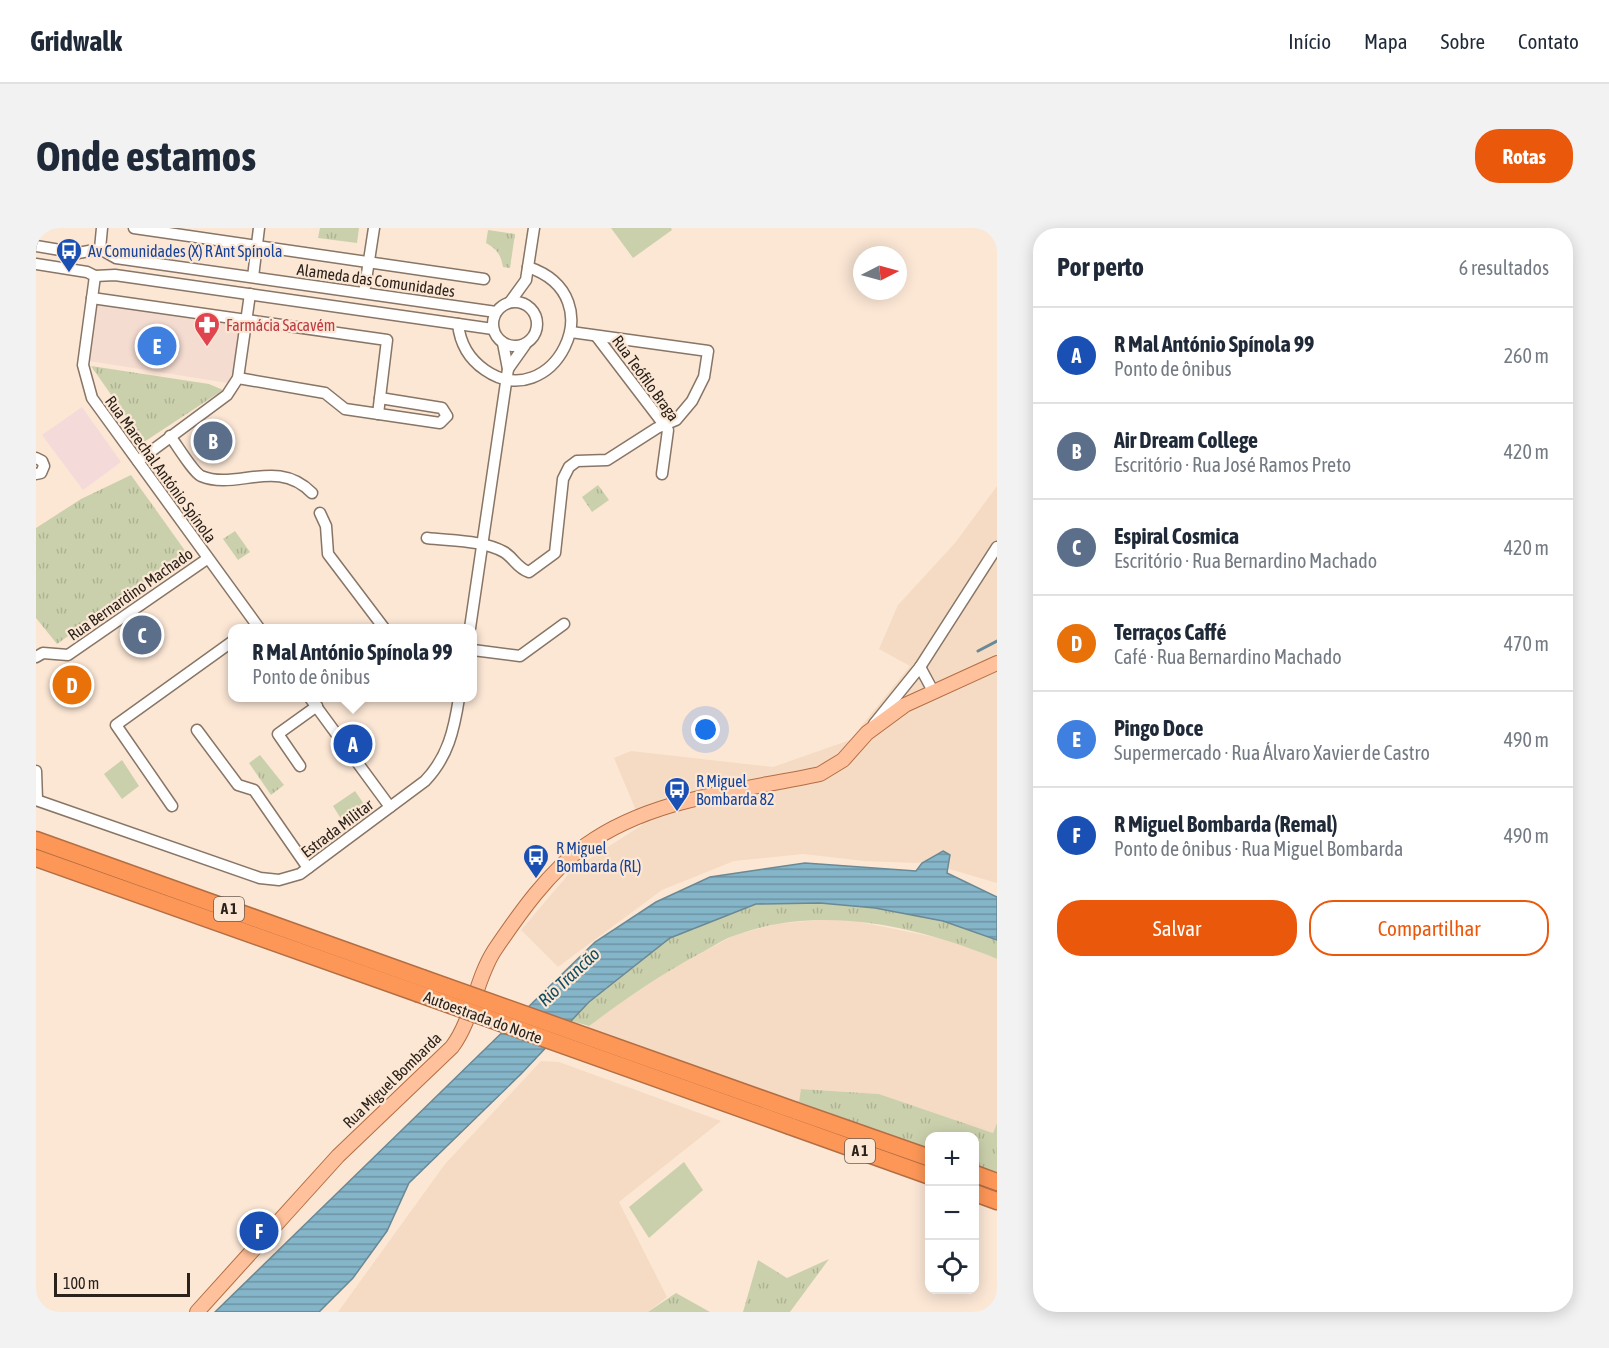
<!DOCTYPE html>
<html lang="pt">
<head>
<meta charset="utf-8">
<style>
  body { margin:0; font-family:"Asap Condensed",sans-serif; background:#f2f2f3; color:#1f2937 }
  .controls { position:absolute; right:18px; bottom:18px; display:grid; overflow:hidden; border-radius:12px; box-shadow:0 3px 15px #0003 }
  .controls button { width:54px; height:54px; display:grid; place-items:center; padding:0; border:0; border-bottom:2px solid #e0e1e3; background:#fff; color:#1f2937; font:30px sans-serif }
  .compass { position:absolute; left:817px; top:18px; width:54px; height:54px; border-radius:50%; background:#fff; box-shadow:0 3px 15px #0003; rotate:84deg }
  .scale { position:absolute; left:18px; bottom:15px; width:136px; box-sizing:border-box; padding-left:6px; border:3px solid #2a221b; border-top:0; font-size:16px; line-height:21px; white-space:nowrap; color:#2a221b; -webkit-text-stroke:4px #fce7d5; paint-order:stroke }
  .you { position:absolute; left:670px; top:502px; width:21px; height:21px; margin:-15px; border:4px solid #fff; border-radius:50%; background:#1a73e8; box-shadow:0 0 0 9px #1a73e833 }
  .badge { display:grid; place-items:center; width:39px; height:39px; border-radius:50%; background:#ea580c; color:#fff; font-size:20px; font-weight:700 }
  .pin { position:absolute; translate:-50% -50%; border:3px solid #fff; box-shadow:0 2px 6px #0006 }
  .popup { position:absolute; left:192px; top:396px; width:249px; height:78px; box-sizing:border-box; display:grid; place-content:center; border-radius:12px; background:#fff; filter:drop-shadow(0 2px 4px #0005); font-size:20px; white-space:nowrap; color:#747a83 }
  .popup b { font-size:22px; color:#1f2937 }
  .popup::after { content:''; position:absolute; left:50%; top:100%; margin-left:-12px; border:12px solid transparent; border-top-color:#fff }
  .list { margin:0; padding:0; list-style:none }
  h2 { display:flex; justify-content:space-between; align-items:center; height:78px; margin:0; padding:0 24px; font-size:26px }
  h2 small { font-size:20px; font-weight:400; color:#747a83 }
  .list li { display:grid; grid-template-columns:39px 1fr auto; gap:18px; align-items:center; box-sizing:border-box; height:96px; padding:0 24px; border-top:2px solid #e0e1e3 }
  .list b { display:block; font-size:22px; white-space:nowrap }
  .list p { margin:0; font-size:20px; white-space:nowrap; color:#747a83 }
  .list em { font-size:20px; font-style:normal; color:#747a83 }
  .actions { display:flex; gap:12px; padding:18px 24px }
  .actions a { flex:1; padding:14px 0; border:2px solid #ea580c; border-radius:24px; text-align:center; font-size:21px; color:#ea580c }
  .actions .main { background:#ea580c; color:#fff }
  .icon { flex:none; width:33px; height:33px; fill:none; stroke:currentColor; stroke-width:2; stroke-linecap:round; stroke-linejoin:round }
  .map { position:relative; flex:none; width:961px; height:1084px; overflow:hidden; border-radius:24px }
  header { display:flex; align-items:center; gap:36px; box-sizing:border-box; height:84px; padding:0 30px; background:#fff; border-bottom:2px solid #e0e1e3 }
  header strong { font-size:28px }
  nav { display:flex; gap:33px; margin-inline-start:auto; font-size:21px }
  .intro { display:flex; align-items:center; justify-content:space-between; box-sizing:border-box; height:144px; padding:0 36px }
  h1 { margin:0; font-size:42px }
  .button { padding:15px 27px; border-radius:24px; background:#ea580c; color:#fff; font-size:21px; font-weight:700 }
  main { display:flex; gap:36px; padding:0 36px }
  aside { flex:1; background:#fff; border-radius:24px; box-shadow:0 3px 15px #0003 }
  .map>svg:first-child { display:block }
  .commercial { fill:#f4dcd1 }
  .built { fill:#f5dbc3 }
  .education { fill:#f5dada }
  .grass { fill:url(#grass-tufts) }
  .garden { fill:#cbd0ac }
  .water { fill:url(#water-rules); stroke:#6a8995; stroke-width:1.5 }
  .lines { fill:none; stroke-linecap:round; stroke-linejoin:round }
  .stream { stroke:#6a8995; stroke-width:3 }
  .minor-casing { stroke:#887565; stroke-width:13 }
  .major-casing { stroke:#b36e43; stroke-width:16 }
  .highway-casing { stroke:#b36e43; stroke-width:19 }
  .minor { stroke:#fff; stroke-width:10 }
  .major { stroke:#fec19b; stroke-width:14 }
  .highway { stroke:#fd9758; stroke-width:16 }
  .highway-bridge-casing { stroke:#b36e43; stroke-width:19; stroke-linecap:butt }
  .highway-bridge { stroke:#fd9758; stroke-width:16 }
  .labels { text-anchor:middle; stroke-width:4.5; stroke-linejoin:round; paint-order:stroke }
  .shield { fill:#fce7d5; stroke:#695d53; stroke-width:1.5 }
  .shield-label { font-size:15px; font-weight:bold; fill:#2a221b }
  .transit-label { font-size:16px; fill:#164399; stroke:#fce7d5; text-anchor:start }
  .street-label { font-size:16px; fill:#2a221b; stroke:#fce7d5 }
  .health-label { font-size:16px; fill:#be3a42; stroke:#fce7d5; text-anchor:start }
  .water-label { font-size:18px; font-style:italic; fill:#0f4f65; stroke:#fce7d5 }
</style>
</head>
<body>
<header>
<strong>Gridwalk</strong>
<nav><a>Início</a><a>Mapa</a><a>Sobre</a><a>Contato</a></nav>
</header>
<div class="intro"><h1>Onde estamos</h1><a class="button">Rotas</a></div>
<main>
<div class="map">
<svg width="961" height="1084" viewBox="0 0 961 1084">
  <defs>
    <pattern id="grass-tufts" width="24" height="20" patternUnits="userSpaceOnUse" patternTransform="scale(1.5)"><rect width="24" height="20" fill="#cbd0ac"/><path d="M3 7l-1-3M5 7V3M7 7l1-3M15 17l-1-3M17 17v-4M19 17l1-3" fill="none" stroke="#aeb293"/></pattern>
    <pattern id="water-rules" width="6" height="5" patternUnits="userSpaceOnUse" patternTransform="scale(1.5)"><rect width="6" height="5" fill="#85b5c9"/><path d="M0 2.5h6" fill="none" stroke="#6d93a2"/></pattern>
  </defs>
  <rect width="100%" height="100%" fill="#fce7d5"/>
  <!-- commercial -->
  <path class="commercial" d="M56,70L210,92L198,156L47,132Z"/>
  <!-- built -->
  <g class="built">
    <path d="M961,258V655L913,641L915,627L907,623L890,634L880,635L828,633L767,626L698,633L626,662L522,739L485,702L536,642L606,597L578,530L595,523L737,539L814,512L874,438L843,421L862,377L919,315Z"/>
    <path d="M804,690L918,713L961,731V895L957,905L843,866L766,861L763,874L550,799L615,752L699,707L739,696Z"/>
    <path d="M505,833L523,834L685,893L583,974L631,1069L612,1084H302L409,936Z"/>
  </g>
  <!-- education -->
  <path class="education" d="M46,179L85,234L47,262L6,207Z"/>
  <!-- grass -->
  <g class="grass">
    <path d="M284,0H323L321,15L282,10Z"/>
    <path d="M452,2L479,6L474,40L467,39C465,27 461,21 450,15Z"/>
    <path d="M55,138L173,156L187,162L108,214Z"/>
    <path d="M95,247L150,324L21,416L0,390V300L45,271Z"/>
    <path d="M562,257L573,272L556,284L546,269Z"/>
    <path d="M199,303L214,324L202,332L187,311Z"/>
    <path d="M224,527L248,557L235,567L213,535Z"/>
    <path d="M784,675L839,680L907,693L961,712V731C881,698 784,676 700,707C687,711 675,720 663,726C622,748 591,770 553,798L535,793L553,774L634,710L720,676Z"/>
    <path d="M765,861L843,866L957,905L961,895V945L939,937V908H894L893,921L763,874Z"/>
    <path d="M793,1031L754,1084H707L722,1032L751,1050Z"/>
    <path d="M640,1065L674,1084H612Z"/>
  </g>
  <!-- garden -->
  <g class="garden">
    <path d="M575,0H635L636,2L597,30Z"/>
    <path d="M86,532L103,558L86,571L68,546Z"/>
    <path d="M319,563L330,579L307,594L297,578Z"/>
    <path d="M648,934L667,962L613,1010L593,979Z"/>
  </g>
  <!-- water -->
  <path class="water" d="M907,623L914,627L911,645L961,669V712L907,693L839,680L784,675L720,676L634,710L553,774L486,845L373,955L351,1003L317,1050L283,1084H179L559,714L620,674L674,649L769,635L880,643L886,635Z"/>
  <g class="lines">
    <!-- stream -->
    <path class="stream" d="M942,423L961,413"/>
    <defs>
      <g id="minor">
        <path d="M98,0L448,51"/>
        <path d="M0,18L42,25L64,21L80,30L460,84"/>
        <path d="M64,21L66,0"/>
        <path d="M0,36L51,44L59,48L79,47L457,101"/>
        <path d="M59,48L47,137L56,170L223,400"/>
        <path d="M217,49L223,0"/>
        <path d="M328,65L338,0"/>
        <path d="M56,70L351,112L342,186"/>
        <circle cx="479" cy="96" r="22"/>
        <path d="M474,74L490,52L498,0"/>
        <path d="M422,96C424,115 433,131 449,142C515,188 581,69 492,39"/>
        <path d="M561,109L632,202L626,246"/>
        <path d="M472,141L489,117"/>
        <path d="M202,150L289,165L309,181L404,195L411,188L406,180L344,170"/>
        <path d="M134,208C141,217 157,244 165,248C200,263 241,229 276,265"/>
        <path d="M0,230L6,233L8,238L5,245L0,246"/>
        <path d="M102,233L191,167L202,150L214,66"/>
        <path d="M284,285L290,298L292,326L348,400"/>
        <path d="M391,310C414,313 447,312 468,324C478,330 481,340 493,344L519,325L527,251L533,239L541,233L571,232L621,200L640,192L656,173L668,149L672,123L535,104"/>
        <path d="M434,400L472,141L467,115"/>
        <path d="M437,422L484,428L528,396"/>
        <path d="M0,429L7,425L32,427L171,331"/>
        <path d="M884,439L897,463"/>
        <path d="M274,470L354,579"/>
        <path d="M838,496L884,439L961,319"/>
        <path d="M161,502L202,557L218,562L272,640"/>
        <path d="M264,538L242,506L281,478"/>
        <path d="M0,543L1,572"/>
        <path d="M0,572L224,650L243,652L264,646L389,553C412,529 418,502 423,470"/>
        <path d="M136,578L80,497L197,413"/>
      </g>
      <path id="major" d="M161,1084L302,928L416,819C437,791 439,753 458,723C483,686 513,643 550,617C617,569 706,563 784,546L807,532L831,505L869,477L961,435"/>
      <g id="highway">
        <path d="M0,612L386,750"/>
        <path d="M0,630L381,765"/>
        <path d="M760,883L894,930"/>
        <path d="M754,898L894,948"/>
        <path d="M939,946L961,954"/>
        <path d="M939,965L961,973"/>
      </g>
    </defs>
    <!-- minor casing -->
    <use href="#minor" class="minor-casing"/>
    <!-- major casing -->
    <use href="#major" class="major-casing"/>
    <!-- highway casing -->
    <use href="#highway" class="highway-casing"/>
    <!-- minor -->
    <use href="#minor" class="minor"/>
    <!-- major -->
    <use href="#major" class="major"/>
    <!-- highway -->
    <use href="#highway" class="highway"/>
    <defs>
      <g id="highway-bridge">
        <path d="M386,750L760,883"/>
        <path d="M381,765L754,898"/>
      </g>
    </defs>
    <!-- highway-bridge casing -->
    <use href="#highway-bridge" class="highway-bridge-casing"/>
    <!-- highway-bridge -->
    <use href="#highway-bridge" class="highway-bridge"/>
  </g>
  <!-- icons -->
  <defs>
    <symbol id="bus-pin" viewBox="-11 -11 22 30"><path d="M0 17L-7.5 6A9.5 9.5 0 1 1 7.5 6Z" fill="#1a4fb4" stroke="#fce7d5"/><path d="M-5-6H5V4H4V6H2V4H-2V6H-4V4H-5ZM-3.5-4V0h7V-4ZM-3.5 1.2v1.5H-2V1.2ZM2 1.2v1.5H3.5V1.2Z" fill="#fff"/></symbol>
    <symbol id="pharmacy-pin" viewBox="-11 -11 22 30"><path d="M0 17L-7.5 6A9.5 9.5 0 1 1 7.5 6Z" fill="#e0444e" stroke="#fce7d5"/><path d="M-2-6h4v4h4v4h-4v4h-4v-4h-4v-4h4Z" fill="#fff"/></symbol>
  </defs>
  <g fill-rule="evenodd">
    <use href="#bus-pin" x="18" y="8" width="30" height="40"/>
    <use href="#pharmacy-pin" x="156" y="82" width="30" height="40"/>
    <use href="#bus-pin" x="626" y="547" width="30" height="40"/>
    <use href="#bus-pin" x="485" y="614" width="30" height="40"/>
  </g>
  <g class="labels">
    <!-- shield labels -->
    <g class="shield">
      <rect x="178" y="669" width="30" height="24" rx="4.5"/>
      <rect x="809" y="911" width="30" height="24" rx="4.5"/>
    </g>
    <g class="shield-label">
      <text x="193" y="686">A 1</text>
      <text x="824" y="928">A 1</text>
    </g>
    <!-- transit labels -->
    <g class="transit-label">
      <text x="52" y="29">Av Comunidades (X) R Ant Spínola</text>
      <text x="660" y="559">R Miguel<tspan x="660" dy="18">Bombarda 82</tspan></text>
      <text x="520" y="626">R Miguel<tspan x="520" dy="18">Bombarda (RL)</tspan></text>
    </g>
    <!-- street labels -->
    <g class="street-label">
      <text transform="translate(340 52) rotate(8)" y="6">Alameda das Comunidades</text>
      <text transform="translate(610 150) rotate(54)" y="6">Rua Teófilo Braga</text>
      <text transform="translate(125 241) rotate(54)" y="6">Rua Marechal António Spínola</text>
      <text transform="translate(94 366) rotate(-35)" y="6">Rua Bernardino Machado</text>
      <text transform="translate(301 600) rotate(-37)" y="6">Estrada Militar</text>
      <text transform="translate(447 789) rotate(20)" y="6">Autoestrada do Norte</text>
      <text transform="translate(356 852) rotate(-44)" y="6">Rua Miguel Bombarda</text>
    </g>
    <!-- health labels -->
    <g class="health-label">
      <text x="190" y="103">Farmácia Sacavém</text>
    </g>
    <!-- water labels -->
    <g class="water-label">
      <text transform="translate(533 749) rotate(-43)" y="6">Rio Trancão</text>
    </g>
  </g>
</svg>
<div class="controls">
<button>+</button>
<button>−</button>
<button><svg class="icon" aria-label="locate" viewBox="0 0 24 24"><circle cx="12" cy="12" r="6"/><path d="M12 2v4M12 18v4M2 12h4M18 12h4"/></svg></button>
</div>
<svg class="compass" viewBox="-18 -18 36 36"><path d="M0-13l5 13h-10z" fill="#e53935"/><path d="M0 13l5-13h-10z" fill="#747a83"/></svg>
<div class="scale">100 m</div>
<div class="you"></div>
<div class="pin badge" style="left:317px;top:516px;background:#1a4fb4">A</div>
<div class="popup"><b>R Mal António Spínola 99</b>Ponto de ônibus</div>
<div class="pin badge" style="left:177px;top:213px;background:#5c6f8a">B</div>
<div class="pin badge" style="left:106px;top:407px;background:#5c6f8a">C</div>
<div class="pin badge" style="left:36px;top:457px;background:#e8710a">D</div>
<div class="pin badge" style="left:121px;top:118px;background:#3f7fe0">E</div>
<div class="pin badge" style="left:223px;top:1003px;background:#1a4fb4">F</div>
</div>
<aside>
<h2>Por perto<small>6 resultados</small></h2>
<ul class="list">
<li><span class="badge" style="background:#1a4fb4">A</span><div><b>R Mal António Spínola 99</b><p>Ponto de ônibus</p></div><em>260 m</em></li>
<li><span class="badge" style="background:#5c6f8a">B</span><div><b>Air Dream College</b><p>Escritório · Rua José Ramos Preto</p></div><em>420 m</em></li>
<li><span class="badge" style="background:#5c6f8a">C</span><div><b>Espiral Cosmica</b><p>Escritório · Rua Bernardino Machado</p></div><em>420 m</em></li>
<li><span class="badge" style="background:#e8710a">D</span><div><b>Terraços Caffé</b><p>Café · Rua Bernardino Machado</p></div><em>470 m</em></li>
<li><span class="badge" style="background:#3f7fe0">E</span><div><b>Pingo Doce</b><p>Supermercado · Rua Álvaro Xavier de Castro</p></div><em>490 m</em></li>
<li><span class="badge" style="background:#1a4fb4">F</span><div><b>R Miguel Bombarda (Remal)</b><p>Ponto de ônibus · Rua Miguel Bombarda</p></div><em>490 m</em></li>
</ul>
<div class="actions"><a class="main">Salvar</a><a>Compartilhar</a></div>
</aside>
</main>
</body>
</html>
